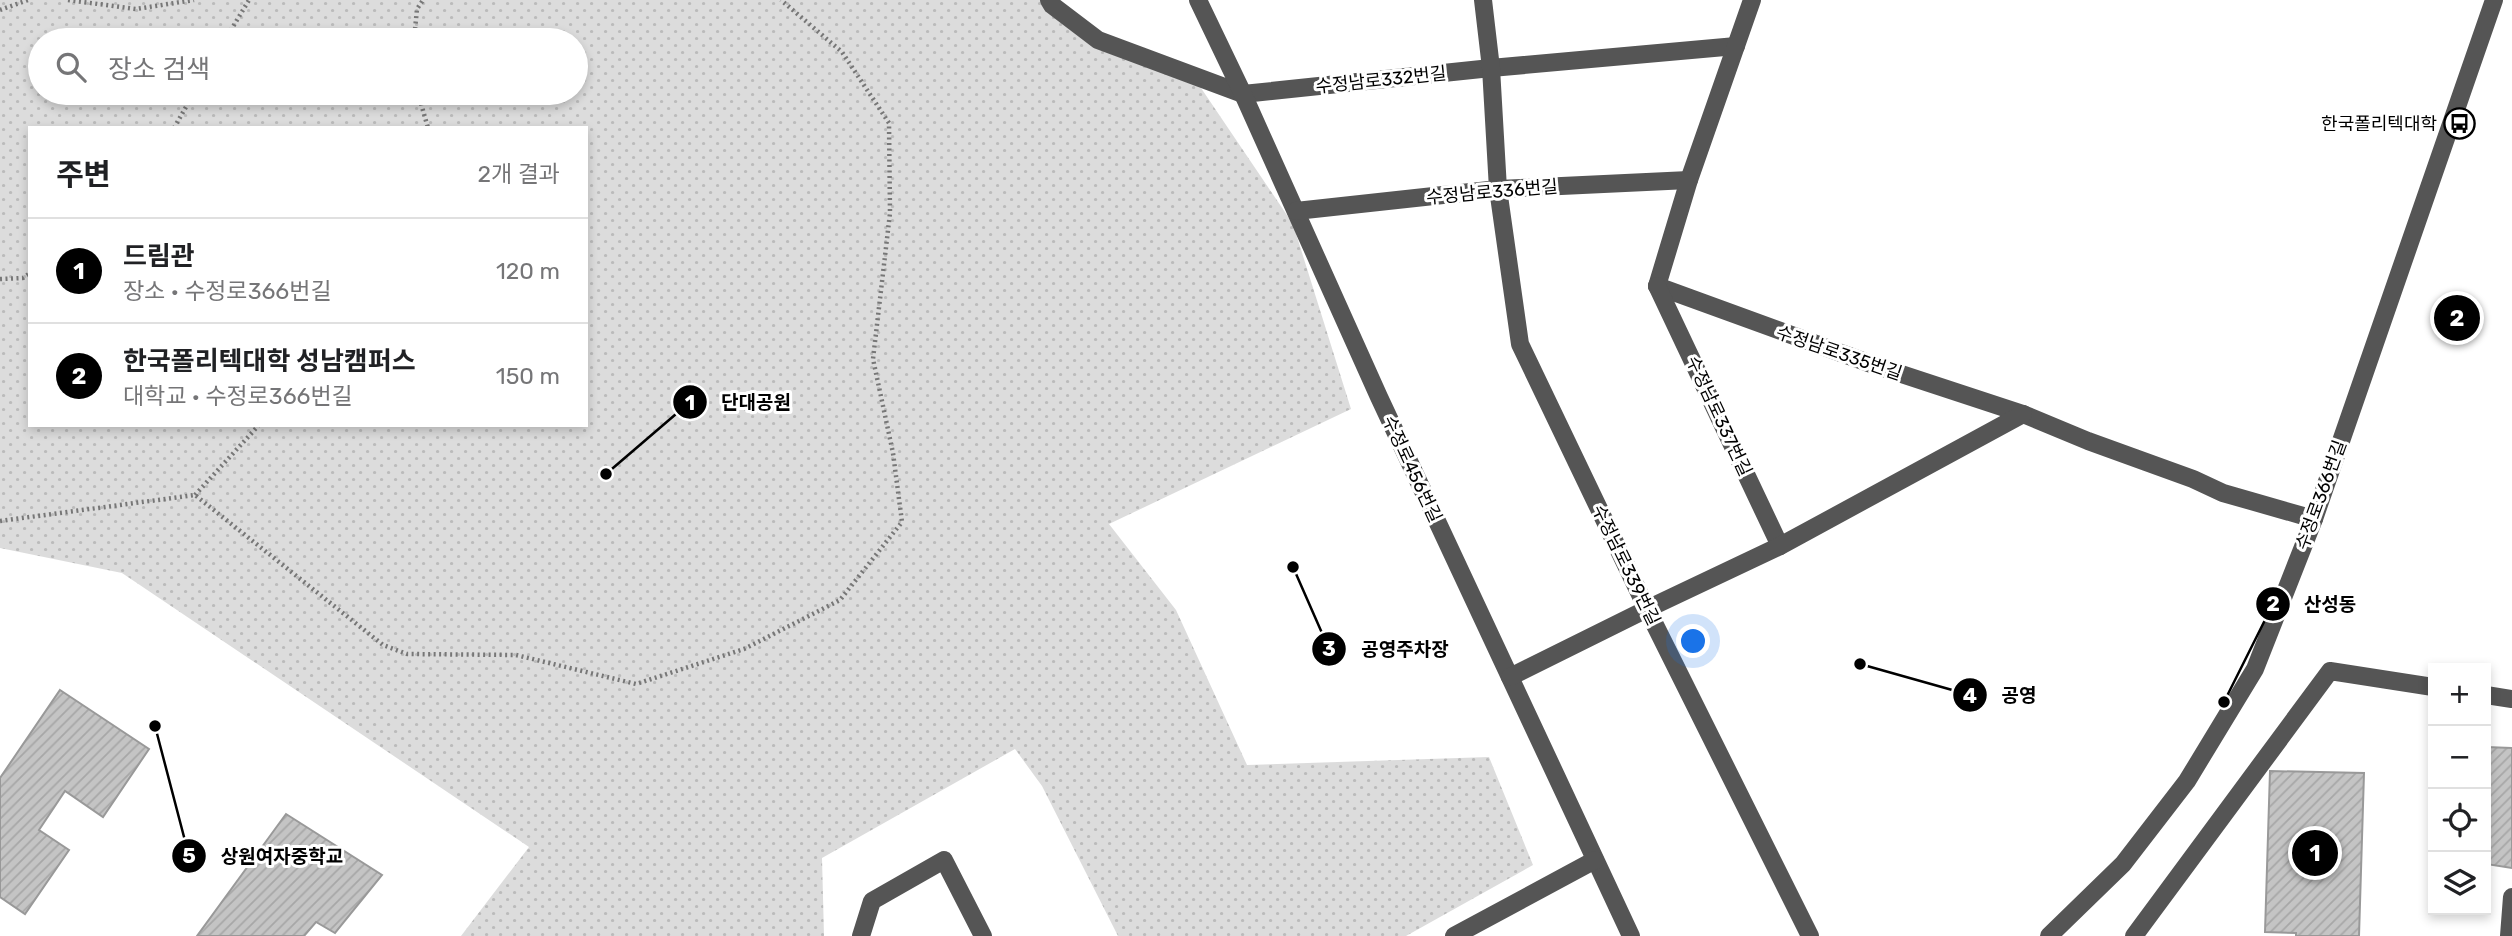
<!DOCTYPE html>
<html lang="ko">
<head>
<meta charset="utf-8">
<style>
  body { margin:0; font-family:Rubik,"Noto Sans KR",sans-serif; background:#f2f2f2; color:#202124 }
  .controls { position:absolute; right:21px; bottom:21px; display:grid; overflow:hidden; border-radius:0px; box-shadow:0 4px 10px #0003 }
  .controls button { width:63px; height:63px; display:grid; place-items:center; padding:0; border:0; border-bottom:2px solid #e0e0e0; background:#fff; color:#202124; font:35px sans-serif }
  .you { position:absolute; left:1694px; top:642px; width:24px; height:24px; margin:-18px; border:5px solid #fff; border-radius:50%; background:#1a73e8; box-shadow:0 0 0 10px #1a73e833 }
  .badge { display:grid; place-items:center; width:46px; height:46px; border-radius:50%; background:#000; color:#fff; font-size:23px; font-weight:700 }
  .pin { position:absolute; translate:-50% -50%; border:4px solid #fff; box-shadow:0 2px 7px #0006 }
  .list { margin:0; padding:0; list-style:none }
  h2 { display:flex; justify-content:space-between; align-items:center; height:91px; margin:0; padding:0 28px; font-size:30px }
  h2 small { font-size:23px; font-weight:400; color:#757577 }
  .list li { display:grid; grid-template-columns:46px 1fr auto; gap:21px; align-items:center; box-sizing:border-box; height:105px; padding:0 28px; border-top:2px solid #e0e0e0 }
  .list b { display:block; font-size:26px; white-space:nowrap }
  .list p { margin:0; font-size:23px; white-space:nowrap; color:#757577 }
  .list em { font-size:23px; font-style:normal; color:#757577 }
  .icon { flex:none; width:38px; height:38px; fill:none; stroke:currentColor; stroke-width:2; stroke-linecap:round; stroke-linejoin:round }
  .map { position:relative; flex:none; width:2512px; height:936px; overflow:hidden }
  .search { position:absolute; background:#fff; box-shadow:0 4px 10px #0003; left:28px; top:28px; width:560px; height:77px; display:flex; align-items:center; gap:18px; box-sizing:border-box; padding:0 24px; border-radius:38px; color:#757577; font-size:26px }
  .panel { position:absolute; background:#fff; box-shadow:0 4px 10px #0003; left:28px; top:126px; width:560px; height:301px; border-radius:0px }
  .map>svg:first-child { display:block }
  .park { fill:url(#park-dots); fill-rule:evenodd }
  .building { fill:url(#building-hatch); stroke:#999; stroke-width:2 }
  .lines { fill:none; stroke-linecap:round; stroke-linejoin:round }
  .path { stroke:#777; stroke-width:4.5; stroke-dasharray:2 3.5; stroke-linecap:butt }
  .minor { stroke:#555; stroke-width:18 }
  .labels { text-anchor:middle; stroke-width:6; stroke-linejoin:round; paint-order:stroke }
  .street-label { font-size:18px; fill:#000; stroke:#fff }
  .poi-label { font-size:18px; fill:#000; stroke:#fff; text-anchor:end }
  .leader { fill:none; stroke:#000; stroke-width:2.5 }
  .callout-dot { fill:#000; stroke:#fff; stroke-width:2.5 }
  .mark-label { font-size:21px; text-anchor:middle; font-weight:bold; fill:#fff }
  .callout-label { font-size:19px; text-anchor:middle; font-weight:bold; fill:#000; stroke:#fff; stroke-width:6; stroke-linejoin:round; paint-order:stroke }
</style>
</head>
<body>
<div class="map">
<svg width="2512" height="936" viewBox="0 0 2512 936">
  <defs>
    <pattern id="park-dots" width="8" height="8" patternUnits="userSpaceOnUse" patternTransform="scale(1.75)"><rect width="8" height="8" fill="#dcdcdc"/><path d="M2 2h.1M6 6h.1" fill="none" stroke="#bbb" stroke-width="1.8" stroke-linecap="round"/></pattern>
    <pattern id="building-hatch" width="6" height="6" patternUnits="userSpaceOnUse" patternTransform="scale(1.75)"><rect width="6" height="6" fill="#c4c4c4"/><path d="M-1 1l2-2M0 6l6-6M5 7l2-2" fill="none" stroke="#a7a7a7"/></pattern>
  </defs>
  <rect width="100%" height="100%" fill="#fff"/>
  <!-- park -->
  <path class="park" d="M0,0H1049L1052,5L1201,88L1293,224L1351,409L1109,524L1176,610L1247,765L1489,757L1533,865L1406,936H1118L1042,786L1015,749L822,858L824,936H461L529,847L122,573L0,548ZM40,40H576V93H40ZM30,128H586V425H30Z"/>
  <!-- building -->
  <g class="building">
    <path d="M60,690L149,749L103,817L65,791L39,830L69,850L25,914L0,897V778Z"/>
    <path d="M2486,747L2512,748V868L2486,864Z"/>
    <path d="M2270,771L2364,773L2359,936H2296V933L2265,932Z"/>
    <path d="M286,814L382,875L335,933L316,922L304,936H197Z"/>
  </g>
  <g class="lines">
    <!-- path -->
    <g class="path">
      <path d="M68,0L136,9L194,0"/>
      <path d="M0,10L28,0"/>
      <path d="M225,40L249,0"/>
      <path d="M414,40L417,9L423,0"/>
      <path d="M418,93L428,128"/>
      <path d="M174,128L194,93"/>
      <path d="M0,279L23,278L30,273"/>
      <path d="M195,495L259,425"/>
      <path d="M0,521L195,495L383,645L407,654L516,655L636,684L744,649L840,600L902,522L893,453L873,359L890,213L889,123L842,52L781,0"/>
    </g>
    <!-- minor -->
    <g class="minor">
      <path d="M1049,0L1052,5L1098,40L1243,94L1491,68L1736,46"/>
      <path d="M1198,0L1243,94L1379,397L1631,936"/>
      <path d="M1483,0L1491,68L1498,189L1520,344L1647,609L1810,936"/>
      <path d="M1296,211L1498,189L1689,180"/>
      <path d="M1657,286L1874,365L2023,414L2088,441L2193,479L2223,493L2314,519"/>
      <path d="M1657,286L1689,180L1752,0"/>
      <path d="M1657,286L1780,546"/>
      <path d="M1510,677L1647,609L1780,546L2023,414"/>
      <path d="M2486,695L2512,699"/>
      <path d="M861,936L872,901L944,860L983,936"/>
      <path d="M1454,936L1595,860"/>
      <path d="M2049,936L2123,864L2187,781L2255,669L2314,519L2494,0"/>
      <path d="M2134,936L2330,671L2433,687"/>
      <path d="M2509,936L2512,897"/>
    </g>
  </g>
  <!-- icons -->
  <defs>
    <symbol id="bus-ring" viewBox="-11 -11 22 22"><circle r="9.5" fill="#fff" stroke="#000" stroke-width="1.5"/><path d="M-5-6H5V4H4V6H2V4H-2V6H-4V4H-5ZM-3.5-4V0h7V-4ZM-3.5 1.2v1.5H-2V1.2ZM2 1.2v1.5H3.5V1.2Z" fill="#000"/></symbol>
  </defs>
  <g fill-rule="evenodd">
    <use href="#bus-ring" x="2442" y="106" width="35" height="35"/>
  </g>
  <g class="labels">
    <!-- street labels -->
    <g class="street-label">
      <text transform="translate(1381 80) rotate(-6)" y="6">수정남로332번길</text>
      <text transform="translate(1492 192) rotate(-5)" y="6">수정남로336번길</text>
      <text transform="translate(1839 353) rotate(19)" y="6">수정남로335번길</text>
      <text transform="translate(1719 416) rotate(65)" y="6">수정남로337번길</text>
      <text transform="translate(1412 469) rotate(65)" y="6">수정로456번길</text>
      <text transform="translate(2321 495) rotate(-70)" y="6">수정로366번길</text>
      <text transform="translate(1626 565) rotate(64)" y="6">수정남로339번길</text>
    </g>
    <!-- poi labels -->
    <g class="poi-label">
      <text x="2437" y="130">한국폴리텍대학</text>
    </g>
  </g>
  <!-- callouts -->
  <path class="leader" d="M606 474L690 402M2224 702L2273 604M1293 567L1329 649M1860 664L1970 695M155 726L189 856"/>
  <g class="callout-dot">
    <circle cx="606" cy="474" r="7"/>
    <circle cx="2224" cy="702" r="7"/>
    <circle cx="1293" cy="567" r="7"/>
    <circle cx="1860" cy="664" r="7"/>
    <circle cx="155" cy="726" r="7"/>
    <circle cx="690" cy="402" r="18"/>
    <circle cx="2273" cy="604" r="18"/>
    <circle cx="1329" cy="649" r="18"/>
    <circle cx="1970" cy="695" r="18"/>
    <circle cx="189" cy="856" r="18"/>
  </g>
  <g class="mark-label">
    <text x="690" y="410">1</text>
    <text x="2273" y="611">2</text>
    <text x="1329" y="656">3</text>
    <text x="1970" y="703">4</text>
    <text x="189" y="863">5</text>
  </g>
  <g class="callout-label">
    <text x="756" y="409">단대공원</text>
    <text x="2330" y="611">산성동</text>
    <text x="1405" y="656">공영주차장</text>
    <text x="2019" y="702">공영</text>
    <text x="282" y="863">상원여자중학교</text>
  </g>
</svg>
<div class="controls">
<button>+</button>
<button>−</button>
<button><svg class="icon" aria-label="locate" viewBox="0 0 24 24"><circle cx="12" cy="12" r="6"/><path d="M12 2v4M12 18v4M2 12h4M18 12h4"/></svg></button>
<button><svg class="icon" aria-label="layers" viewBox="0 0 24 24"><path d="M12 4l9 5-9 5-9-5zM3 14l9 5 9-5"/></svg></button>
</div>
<div class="you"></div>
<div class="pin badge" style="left:2315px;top:853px">1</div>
<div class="pin badge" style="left:2457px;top:318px">2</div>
<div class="search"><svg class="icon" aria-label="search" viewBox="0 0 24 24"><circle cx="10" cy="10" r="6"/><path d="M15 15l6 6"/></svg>장소 검색</div>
<section class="panel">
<h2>주변<small>2개 결과</small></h2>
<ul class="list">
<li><span class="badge">1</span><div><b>드림관</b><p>장소 · 수정로366번길</p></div><em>120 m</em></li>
<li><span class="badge">2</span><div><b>한국폴리텍대학 성남캠퍼스</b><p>대학교 · 수정로366번길</p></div><em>150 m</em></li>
</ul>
</section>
</div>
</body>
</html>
